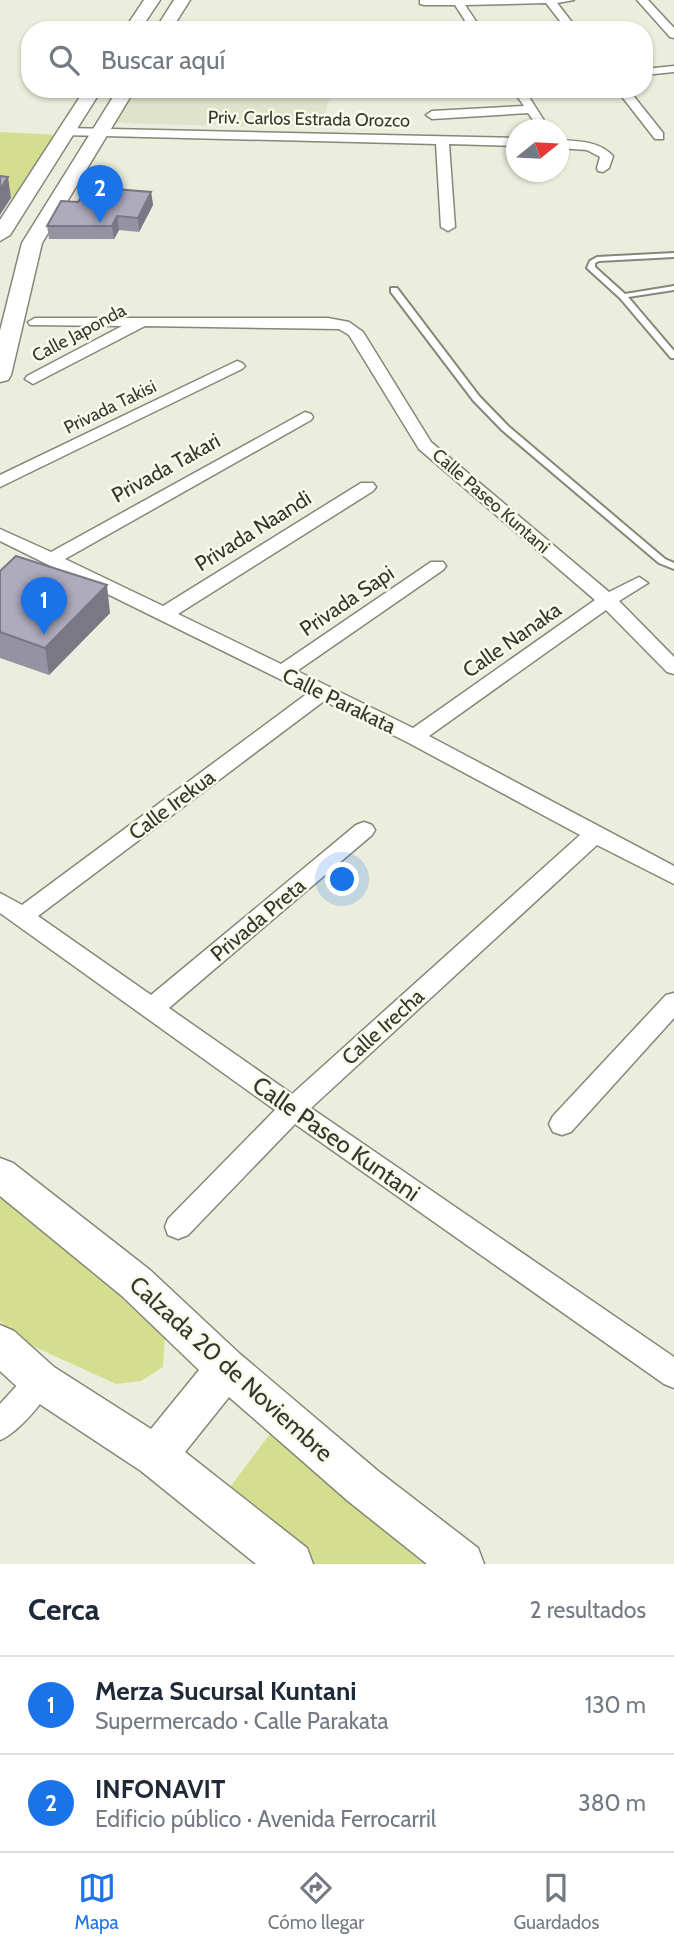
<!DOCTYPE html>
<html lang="es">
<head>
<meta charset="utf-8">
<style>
  body { margin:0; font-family:Cabin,sans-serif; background:#f2f2f3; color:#1f2937 }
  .compass { position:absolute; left:506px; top:119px; width:63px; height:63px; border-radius:50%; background:#fff; box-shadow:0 2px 5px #0004; rotate:72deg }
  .you { position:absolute; left:343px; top:880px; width:24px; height:24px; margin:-18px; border:5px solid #fff; border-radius:50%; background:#1a73e8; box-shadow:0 0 0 10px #1a73e833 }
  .badge { display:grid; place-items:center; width:46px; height:46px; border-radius:50%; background:#1a73e8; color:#fff; font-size:23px; font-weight:700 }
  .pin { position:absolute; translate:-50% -58px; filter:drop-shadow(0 2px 4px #0008) }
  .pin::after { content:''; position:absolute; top:37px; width:24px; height:21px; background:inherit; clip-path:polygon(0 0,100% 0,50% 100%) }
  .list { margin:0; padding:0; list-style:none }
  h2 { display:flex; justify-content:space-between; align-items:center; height:91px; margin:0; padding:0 28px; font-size:30px }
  h2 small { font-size:23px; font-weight:400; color:#747a83 }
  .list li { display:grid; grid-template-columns:46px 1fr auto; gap:21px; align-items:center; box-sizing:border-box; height:98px; padding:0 28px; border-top:2px solid #e0e1e3 }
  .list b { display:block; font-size:26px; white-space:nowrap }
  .list p { margin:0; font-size:23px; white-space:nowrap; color:#747a83 }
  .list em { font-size:23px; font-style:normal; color:#747a83 }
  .icon { flex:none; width:38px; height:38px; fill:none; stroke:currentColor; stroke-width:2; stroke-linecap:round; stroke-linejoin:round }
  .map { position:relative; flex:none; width:674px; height:1564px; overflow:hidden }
  .search { position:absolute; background:#fff; box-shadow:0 2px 5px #0004; left:21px; right:21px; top:21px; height:77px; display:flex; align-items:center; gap:18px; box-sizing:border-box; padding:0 24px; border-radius:28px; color:#747a83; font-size:26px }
  .sheet { height:287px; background:#fff }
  nav { display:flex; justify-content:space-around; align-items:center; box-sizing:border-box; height:98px; border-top:2px solid #e0e1e3; background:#fff; font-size:19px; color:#747a83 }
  nav a { display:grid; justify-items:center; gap:4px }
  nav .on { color:#1a73e8 }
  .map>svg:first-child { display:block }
  .built { fill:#e0e3cb }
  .green { fill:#d5de8e }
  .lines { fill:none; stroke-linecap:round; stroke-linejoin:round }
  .lane-casing { stroke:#858778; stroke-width:4 }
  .street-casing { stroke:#858778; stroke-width:3 }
  .secondary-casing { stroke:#858778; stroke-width:3 }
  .lane { fill:#fff; fill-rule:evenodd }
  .street { fill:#fff; fill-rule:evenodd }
  .secondary { fill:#fff; fill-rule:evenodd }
  .wall { fill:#9593a2 }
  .shaded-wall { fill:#797884 }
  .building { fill:#adabbc; stroke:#797884; stroke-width:2 }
  .labels { text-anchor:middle; stroke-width:5; stroke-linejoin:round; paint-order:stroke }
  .far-street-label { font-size:18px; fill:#35362f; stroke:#f8fbe9 }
  .street-label { font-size:21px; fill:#35362f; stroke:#f8fbe9 }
  .near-street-label { font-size:24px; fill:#35362f; stroke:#f8fbe9 }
</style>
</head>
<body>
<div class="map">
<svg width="674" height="1564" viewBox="0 0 674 1564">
  <rect width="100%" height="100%" fill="#ebeedc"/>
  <!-- built -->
  <path class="built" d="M133,89H333L320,128L114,123Z"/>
  <!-- green -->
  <g class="green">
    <path d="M0,132L60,135L19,199L0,198Z"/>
    <path d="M0,1192L141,1305L165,1336L163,1367L141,1381L116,1384L24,1342L0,1321Z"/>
    <path d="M273,1430L449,1564H303L221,1499Z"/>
  </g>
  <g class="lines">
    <defs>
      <g id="lane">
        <path d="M674,253V257L599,261L595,263V267L625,294L674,286V290L628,297L674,351V358H671L620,298L587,268L590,261L597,257Z"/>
        <path d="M391,288H397L479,396L508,426L665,559L674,563V569L659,563L502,430L473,400L391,292Z"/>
      </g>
      <g id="street">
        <path d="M420,0H574L557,3L578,30H567L546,3L465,5L482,30H471L455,5H424L420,4Z"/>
        <path d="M637,0H648L674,28V38L670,37Z"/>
        <path d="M674,66V72L644,75V69Z"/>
        <path d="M512,89H524L550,130H540L528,113L432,119L426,115L432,111L524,106Z"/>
        <path d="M616,89H628L663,133V139H655Z"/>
        <path d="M67,128L516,138V146L449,144L455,227L448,231L441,227L436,144L63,135L61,132Z"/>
        <path d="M558,140C578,141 599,141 613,156L609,168L603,172L598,171L597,168L600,157L587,150L558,148Z"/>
        <path d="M35,318H328L349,322L363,332L431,442L609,592L639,577L648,583L619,601L674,657V674L667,672L606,610L429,736L674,866V884L597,845L311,1108L674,1357V1388L664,1384L295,1124L188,1235L178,1239L168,1235L165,1227L168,1219L275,1110L0,913V893L22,905L308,693L0,541V529L51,552L305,412L311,414L313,417L311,420L65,559L163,606L361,483H373L376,487L373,491L178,614L281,664L431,562H443L446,566L443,570L297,671L413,728L595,600L419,449L349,335L339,329L145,326L33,384L25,379L27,376L122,326L30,325L28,322ZM324,701L407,742L580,835L292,1094L169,1008L372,835L375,830L372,825L364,822L356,825L151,995L38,916Z"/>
        <path d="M237,361L242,363L245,366L242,369L0,487V475Z"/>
        <path d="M674,993V1018L571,1132L562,1135L553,1132L549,1124L553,1116L666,995Z"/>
        <path d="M40,1367L50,1371L54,1381C47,1399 18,1433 0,1440V1404L30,1371Z"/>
      </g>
      <g id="secondary">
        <path d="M144,0H160L140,30H124Z"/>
        <path d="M174,0H190L171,30H155Z"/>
        <path d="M85,89H102L10,235L0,241V220Z"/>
        <path d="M118,89H135L42,243L11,375L8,380L0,382V331L22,243Z"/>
        <path d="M0,1158L13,1163L150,1270L240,1354L378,1471L478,1548L484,1564H427L348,1501L229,1397L185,1452L307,1548L313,1564H256L141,1471L26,1395L0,1371V1325L14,1331L54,1367L151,1429L199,1370L122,1296L0,1196Z"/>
      </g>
    </defs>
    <!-- lane casing -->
    <use href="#lane" class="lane-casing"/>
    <!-- street casing -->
    <use href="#street" class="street-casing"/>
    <!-- secondary casing -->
    <use href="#secondary" class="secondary-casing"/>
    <!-- lane -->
    <use href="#lane" class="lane"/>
    <!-- street -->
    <use href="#street" class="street"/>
    <!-- secondary -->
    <use href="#secondary" class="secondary"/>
  </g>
  <!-- wall -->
  <g class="wall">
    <path d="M151,192L153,205L139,232L119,230L114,239H49L47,226L78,202Z"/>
    <path d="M0,571L110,613L49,675L0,658Z"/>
  </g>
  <!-- shaded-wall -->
  <g class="shaded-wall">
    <path d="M8,177L11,198L0,215V189Z"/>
    <path d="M151,192L153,205L139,232L138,218Z"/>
    <path d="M117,216L119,230L114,239L112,226Z"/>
    <path d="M107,585L110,613L49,675L45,648Z"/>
  </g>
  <!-- building -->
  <g class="building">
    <path d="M0,176L8,177L0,189Z"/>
    <path d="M89,187L151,192L138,218L117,216L112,226H47L61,201L78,202Z"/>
    <path d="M16,556L107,585L45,648L0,632V571Z"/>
  </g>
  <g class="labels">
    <!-- far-street labels -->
    <g class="far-street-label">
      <text transform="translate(309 119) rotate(1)" y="6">Priv. Carlos Estrada Orozco</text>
      <text transform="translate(79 333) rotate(-28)" y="6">Calle Japonda</text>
      <text transform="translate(110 407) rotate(-26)" y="6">Privada Takisi</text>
      <text transform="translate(491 501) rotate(41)" y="6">Calle Paseo Kuntani</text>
    </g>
    <!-- street labels -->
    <g class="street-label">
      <text transform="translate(166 468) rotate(-29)" y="7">Privada Takari</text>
      <text transform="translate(253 531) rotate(-32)" y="7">Privada Naandi</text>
      <text transform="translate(347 601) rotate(-34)" y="7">Privada Sapi</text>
      <text transform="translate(512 640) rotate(-35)" y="7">Calle Nanaka</text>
      <text transform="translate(339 701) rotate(26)" y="7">Calle Parakata</text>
      <text transform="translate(172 805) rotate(-37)" y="7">Calle Irekua</text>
      <text transform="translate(258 920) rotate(-40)" y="7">Privada Preta</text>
      <text transform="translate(383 1027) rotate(-42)" y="7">Calle Irecha</text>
    </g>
    <!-- near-street labels -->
    <g class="near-street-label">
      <text transform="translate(336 1139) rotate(35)" y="8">Calle Paseo Kuntani</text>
      <text transform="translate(231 1369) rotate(42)" y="8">Calzada 20 de Noviembre</text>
    </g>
  </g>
</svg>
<svg class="compass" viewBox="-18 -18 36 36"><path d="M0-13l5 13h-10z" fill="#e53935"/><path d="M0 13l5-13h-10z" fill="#747a83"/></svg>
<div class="you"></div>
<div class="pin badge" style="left:44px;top:635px">1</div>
<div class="pin badge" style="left:100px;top:223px">2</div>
<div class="search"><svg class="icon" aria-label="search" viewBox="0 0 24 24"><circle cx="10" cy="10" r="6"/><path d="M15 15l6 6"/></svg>Buscar aquí</div>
</div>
<section class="sheet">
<h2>Cerca<small>2 resultados</small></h2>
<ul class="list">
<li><span class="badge">1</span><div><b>Merza Sucursal Kuntani</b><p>Supermercado · Calle Parakata</p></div><em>130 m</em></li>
<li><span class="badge">2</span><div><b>INFONAVIT</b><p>Edificio público · Avenida Ferrocarril</p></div><em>380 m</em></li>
</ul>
</section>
<nav>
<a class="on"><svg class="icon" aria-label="map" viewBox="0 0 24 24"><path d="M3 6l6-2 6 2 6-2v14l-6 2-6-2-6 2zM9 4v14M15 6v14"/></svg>Mapa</a>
<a><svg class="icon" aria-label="directions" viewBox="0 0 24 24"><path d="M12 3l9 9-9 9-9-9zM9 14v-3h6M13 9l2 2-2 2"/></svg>Cómo llegar</a>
<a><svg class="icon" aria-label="saved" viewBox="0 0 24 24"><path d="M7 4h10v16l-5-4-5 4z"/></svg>Guardados</a>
</nav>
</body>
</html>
